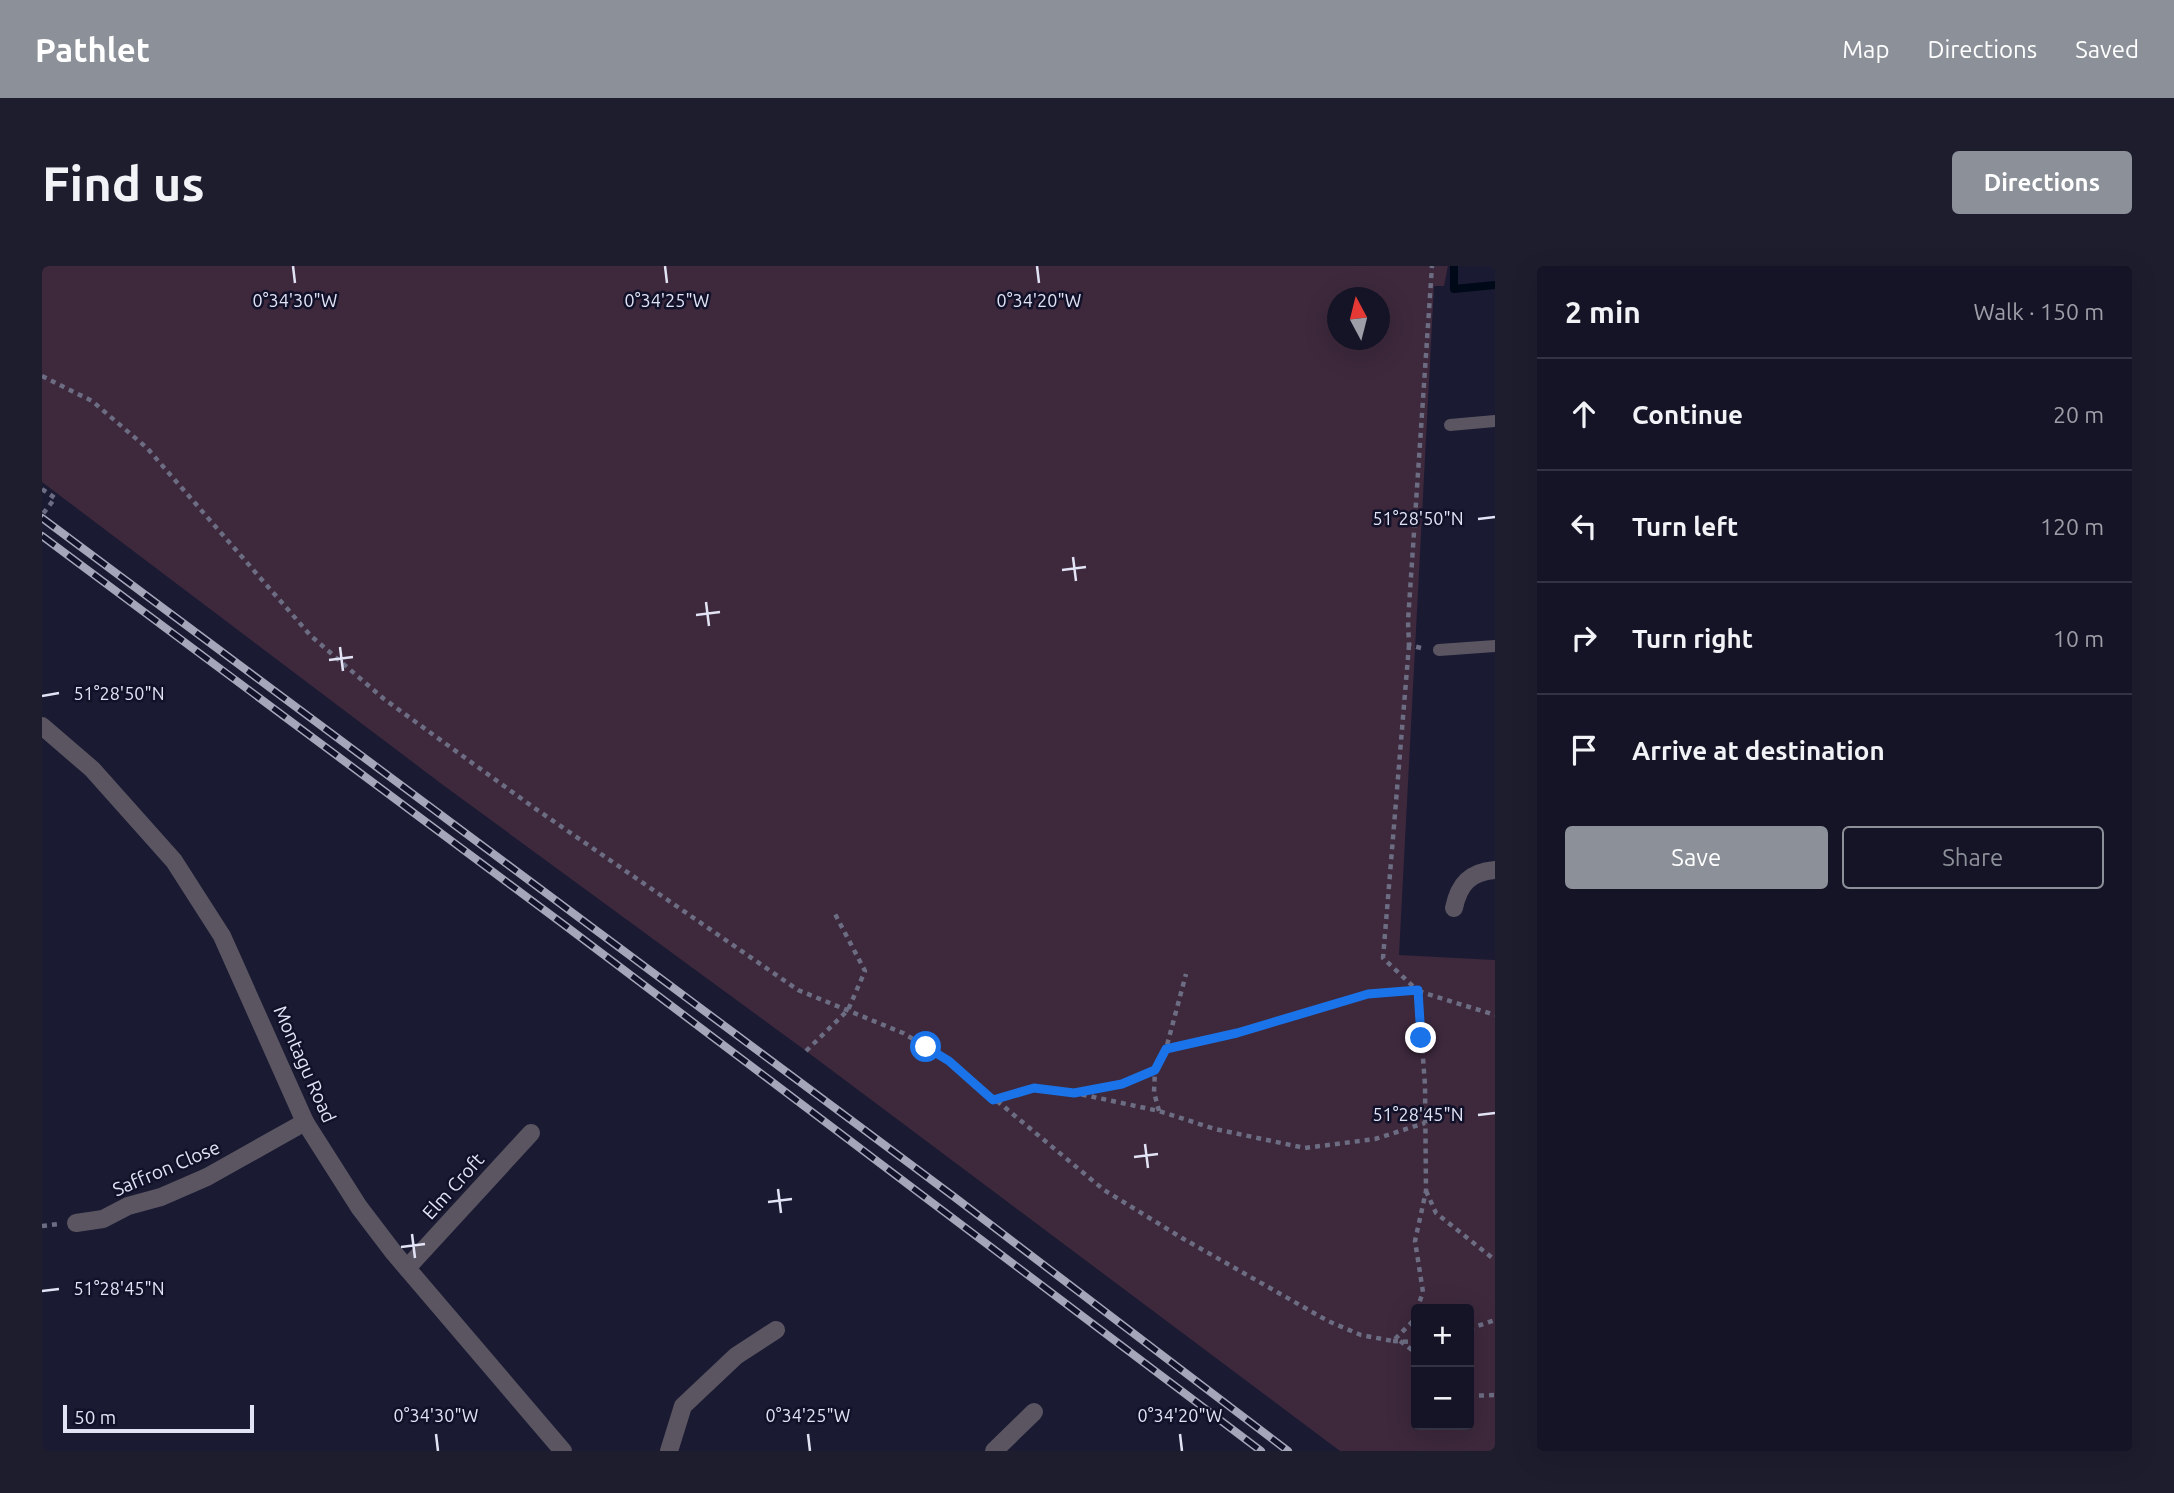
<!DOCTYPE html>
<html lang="en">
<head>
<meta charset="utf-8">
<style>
  body { margin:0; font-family:Ubuntu,sans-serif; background:#1d1d2e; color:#f1f3f6 }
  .controls { position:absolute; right:21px; bottom:21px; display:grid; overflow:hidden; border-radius:7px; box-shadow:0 7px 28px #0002 }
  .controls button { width:63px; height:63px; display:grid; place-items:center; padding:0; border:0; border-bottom:2px solid #333343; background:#141426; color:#f1f3f6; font:35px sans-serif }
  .compass { position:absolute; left:1285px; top:21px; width:63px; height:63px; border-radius:50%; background:#141426; box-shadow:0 7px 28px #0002; rotate:353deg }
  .scale { position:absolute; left:21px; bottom:18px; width:191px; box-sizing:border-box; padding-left:7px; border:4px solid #e2e3f5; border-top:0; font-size:19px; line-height:24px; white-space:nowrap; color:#e2e3f5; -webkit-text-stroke:5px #111129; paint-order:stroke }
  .stop { position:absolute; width:21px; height:21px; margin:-16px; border:5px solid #1a73e8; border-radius:50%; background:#fff }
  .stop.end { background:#1a73e8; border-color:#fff; box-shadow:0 2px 7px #0008 }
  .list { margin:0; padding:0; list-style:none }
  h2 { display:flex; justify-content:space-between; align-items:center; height:91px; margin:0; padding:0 28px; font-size:30px }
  h2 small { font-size:23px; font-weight:400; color:#9d9ea7 }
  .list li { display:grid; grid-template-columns:46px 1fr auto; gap:21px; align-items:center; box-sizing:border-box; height:112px; padding:0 28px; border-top:2px solid #333343 }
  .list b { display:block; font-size:26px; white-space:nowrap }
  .list em { font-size:23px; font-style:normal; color:#9d9ea7 }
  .actions { display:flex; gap:14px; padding:21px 28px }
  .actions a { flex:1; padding:16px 0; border:2px solid #8c9099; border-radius:7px; text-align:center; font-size:24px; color:#8c9099 }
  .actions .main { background:#8c9099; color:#fff }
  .icon { flex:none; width:38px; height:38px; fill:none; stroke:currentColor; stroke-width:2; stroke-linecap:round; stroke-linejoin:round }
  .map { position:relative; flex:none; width:1453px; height:1185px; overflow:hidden; border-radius:7px }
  header { display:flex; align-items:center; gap:42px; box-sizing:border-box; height:98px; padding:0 35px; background:#8c9099; color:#fff }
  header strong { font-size:33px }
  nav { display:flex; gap:38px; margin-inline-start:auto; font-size:24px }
  .intro { display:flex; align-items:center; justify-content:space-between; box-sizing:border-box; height:168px; padding:0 42px }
  h1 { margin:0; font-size:49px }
  .button { padding:18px 32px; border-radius:7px; background:#8c9099; color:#fff; font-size:24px; font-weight:700 }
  main { display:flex; gap:42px; padding:0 42px }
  aside { flex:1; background:#141426; border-radius:7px; box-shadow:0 7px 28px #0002 }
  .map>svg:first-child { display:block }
  .green { fill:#3d283c; fill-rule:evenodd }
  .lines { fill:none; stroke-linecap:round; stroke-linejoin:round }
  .stream { stroke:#000917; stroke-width:8 }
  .path { stroke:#6c6d83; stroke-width:4.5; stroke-dasharray:5 5; stroke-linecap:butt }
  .service { stroke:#5a5561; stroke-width:12 }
  .minor { stroke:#5a5561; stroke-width:18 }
  .rail-casing { stroke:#a6a6ba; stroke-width:8 }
  .rail { stroke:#111129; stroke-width:5; stroke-dasharray:16; stroke-linecap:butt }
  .route { stroke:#1a73e8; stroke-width:9 }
  .ticks { fill:none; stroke:#e2e3f5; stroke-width:2.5 }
  .labels { text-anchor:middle; stroke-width:5; stroke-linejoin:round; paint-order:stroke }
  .street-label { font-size:19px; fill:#e2e3f5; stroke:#111129 }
  .ticks-label { font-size:18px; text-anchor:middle; fill:#e2e3f5; stroke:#111129; stroke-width:5; stroke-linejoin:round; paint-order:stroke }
</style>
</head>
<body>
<header>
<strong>Pathlet</strong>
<nav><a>Map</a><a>Directions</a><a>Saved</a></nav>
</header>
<div class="intro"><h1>Find us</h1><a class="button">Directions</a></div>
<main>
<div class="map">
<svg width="1453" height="1185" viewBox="0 0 1453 1185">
  <rect width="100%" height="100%" fill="#1a1a33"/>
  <!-- green -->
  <path class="green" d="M0,0H1406L1402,20H1392L1357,689L1453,694V1185H1298L764,785L401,519L0,216ZM1296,32H1338V74H1296ZM1427,1043V1159H1374V1043Z"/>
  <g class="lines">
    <!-- stream -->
    <path class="stream" d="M1412,0V23L1453,19"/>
    <!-- path -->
    <g class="path">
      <path d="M0,110L50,135L105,182L269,370L342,433L491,541L756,724L861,767L907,795L1062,924L1140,972L1286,1055L1319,1069L1351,1075L1371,1055L1374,1046"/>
      <path d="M0,223L13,232L0,249"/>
      <path d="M1367,379L1341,692L1376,725L1383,819L1384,925L1373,975L1381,1026L1375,1043"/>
      <path d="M1379,382L1367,379L1366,355L1390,0"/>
      <path d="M1124,783L1195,767L1326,728L1376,725L1453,749"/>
      <path d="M764,785L806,744L823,705L793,648"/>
      <path d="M1037,826L1080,818L1113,804"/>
      <path d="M952,834L992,822L1019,824L1117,845L1173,863L1263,882L1333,873L1383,857"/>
      <path d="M1117,845L1112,826L1113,804L1124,783L1144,708"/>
      <path d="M1384,925L1394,947L1453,994"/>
      <path d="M0,960L17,958"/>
      <path d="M1371,1056L1374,1070"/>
      <path d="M1427,1063L1453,1054"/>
      <path d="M1351,1075L1374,1076"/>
      <path d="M1358,1075L1374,1087"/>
      <path d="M1427,1130L1453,1129"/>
    </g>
    <!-- service -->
    <g class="service">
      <path d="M1408,159L1453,155"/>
      <path d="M1397,384L1453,380"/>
    </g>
    <!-- minor -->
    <g class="minor">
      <path d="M0,460L50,503L132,595L180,670L263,856L317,941L352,987L521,1185"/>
      <path d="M1412,642C1417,618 1428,606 1453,604"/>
      <path d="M34,957L61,953L86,940L119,931L165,911L263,856"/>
      <path d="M365,1002L489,867"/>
      <path d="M627,1185L641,1140L694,1090L734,1064"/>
      <path d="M952,1185L992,1146"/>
    </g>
    <defs>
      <g id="rail">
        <path d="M0,252L911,930L1246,1185"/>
        <path d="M0,270L525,661L1219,1185"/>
      </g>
    </defs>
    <!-- rail casing -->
    <use href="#rail" class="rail-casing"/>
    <!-- rail -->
    <use href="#rail" class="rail"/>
  </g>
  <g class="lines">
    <!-- route -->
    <path class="route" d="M884,781L907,795L951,834L992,822L1032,827L1080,818L1113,804L1124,783L1195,767L1326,728L1376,724L1379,772"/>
  </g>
  <!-- ticks -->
  <path class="ticks" d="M251,0L253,17M623,0L625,17M995,0L997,17M1436,253L1453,251M1031,291L1034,315M1020,304L1044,301M664,336L667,360M654,349L678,346M298,381L301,405M287,394L311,391M0,430L17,427M1436,849L1453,847M1103,878L1106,902M1092,891L1116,888M736,923L739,947M726,936L750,933M370,968L373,992M359,981L383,978M0,1025L17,1023M394,1168L396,1185M766,1168L768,1185M1138,1168L1140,1185"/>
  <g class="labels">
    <!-- street labels -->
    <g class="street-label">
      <text transform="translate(263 798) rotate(66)" y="7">Montagu Road</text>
      <text transform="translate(124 902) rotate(-23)" y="7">Saffron Close</text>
      <text transform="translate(411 920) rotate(-48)" y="7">Elm Croft</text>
    </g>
  </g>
  <g class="ticks-label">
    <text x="253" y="41">0°34'30"W</text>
    <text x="625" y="41">0°34'25"W</text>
    <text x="997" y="41">0°34'20"W</text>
    <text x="1376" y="259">51°28'50"N</text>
    <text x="77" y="434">51°28'50"N</text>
    <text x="1376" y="855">51°28'45"N</text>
    <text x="77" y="1029">51°28'45"N</text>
    <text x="394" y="1156">0°34'30"W</text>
    <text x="766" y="1156">0°34'25"W</text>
    <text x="1138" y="1156">0°34'20"W</text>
  </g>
</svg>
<div class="controls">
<button>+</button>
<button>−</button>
</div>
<svg class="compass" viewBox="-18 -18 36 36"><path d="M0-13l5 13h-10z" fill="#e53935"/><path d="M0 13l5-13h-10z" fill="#9d9ea7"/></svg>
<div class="scale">50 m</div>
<div class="stop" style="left:884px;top:781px"></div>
<div class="stop end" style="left:1379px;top:772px"></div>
</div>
<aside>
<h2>2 min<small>Walk · 150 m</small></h2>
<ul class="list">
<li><svg class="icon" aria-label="ahead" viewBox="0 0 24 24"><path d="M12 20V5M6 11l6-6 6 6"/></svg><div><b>Continue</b></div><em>20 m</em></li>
<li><svg class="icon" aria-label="left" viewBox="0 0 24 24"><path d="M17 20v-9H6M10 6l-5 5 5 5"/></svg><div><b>Turn left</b></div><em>120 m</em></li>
<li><svg class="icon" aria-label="right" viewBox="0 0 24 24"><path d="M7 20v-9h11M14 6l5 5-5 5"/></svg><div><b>Turn right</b></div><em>10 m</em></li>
<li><svg class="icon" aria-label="arrive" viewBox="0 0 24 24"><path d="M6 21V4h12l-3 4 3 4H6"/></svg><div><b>Arrive at destination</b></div></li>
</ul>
<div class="actions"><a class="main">Save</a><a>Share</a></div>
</aside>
</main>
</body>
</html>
